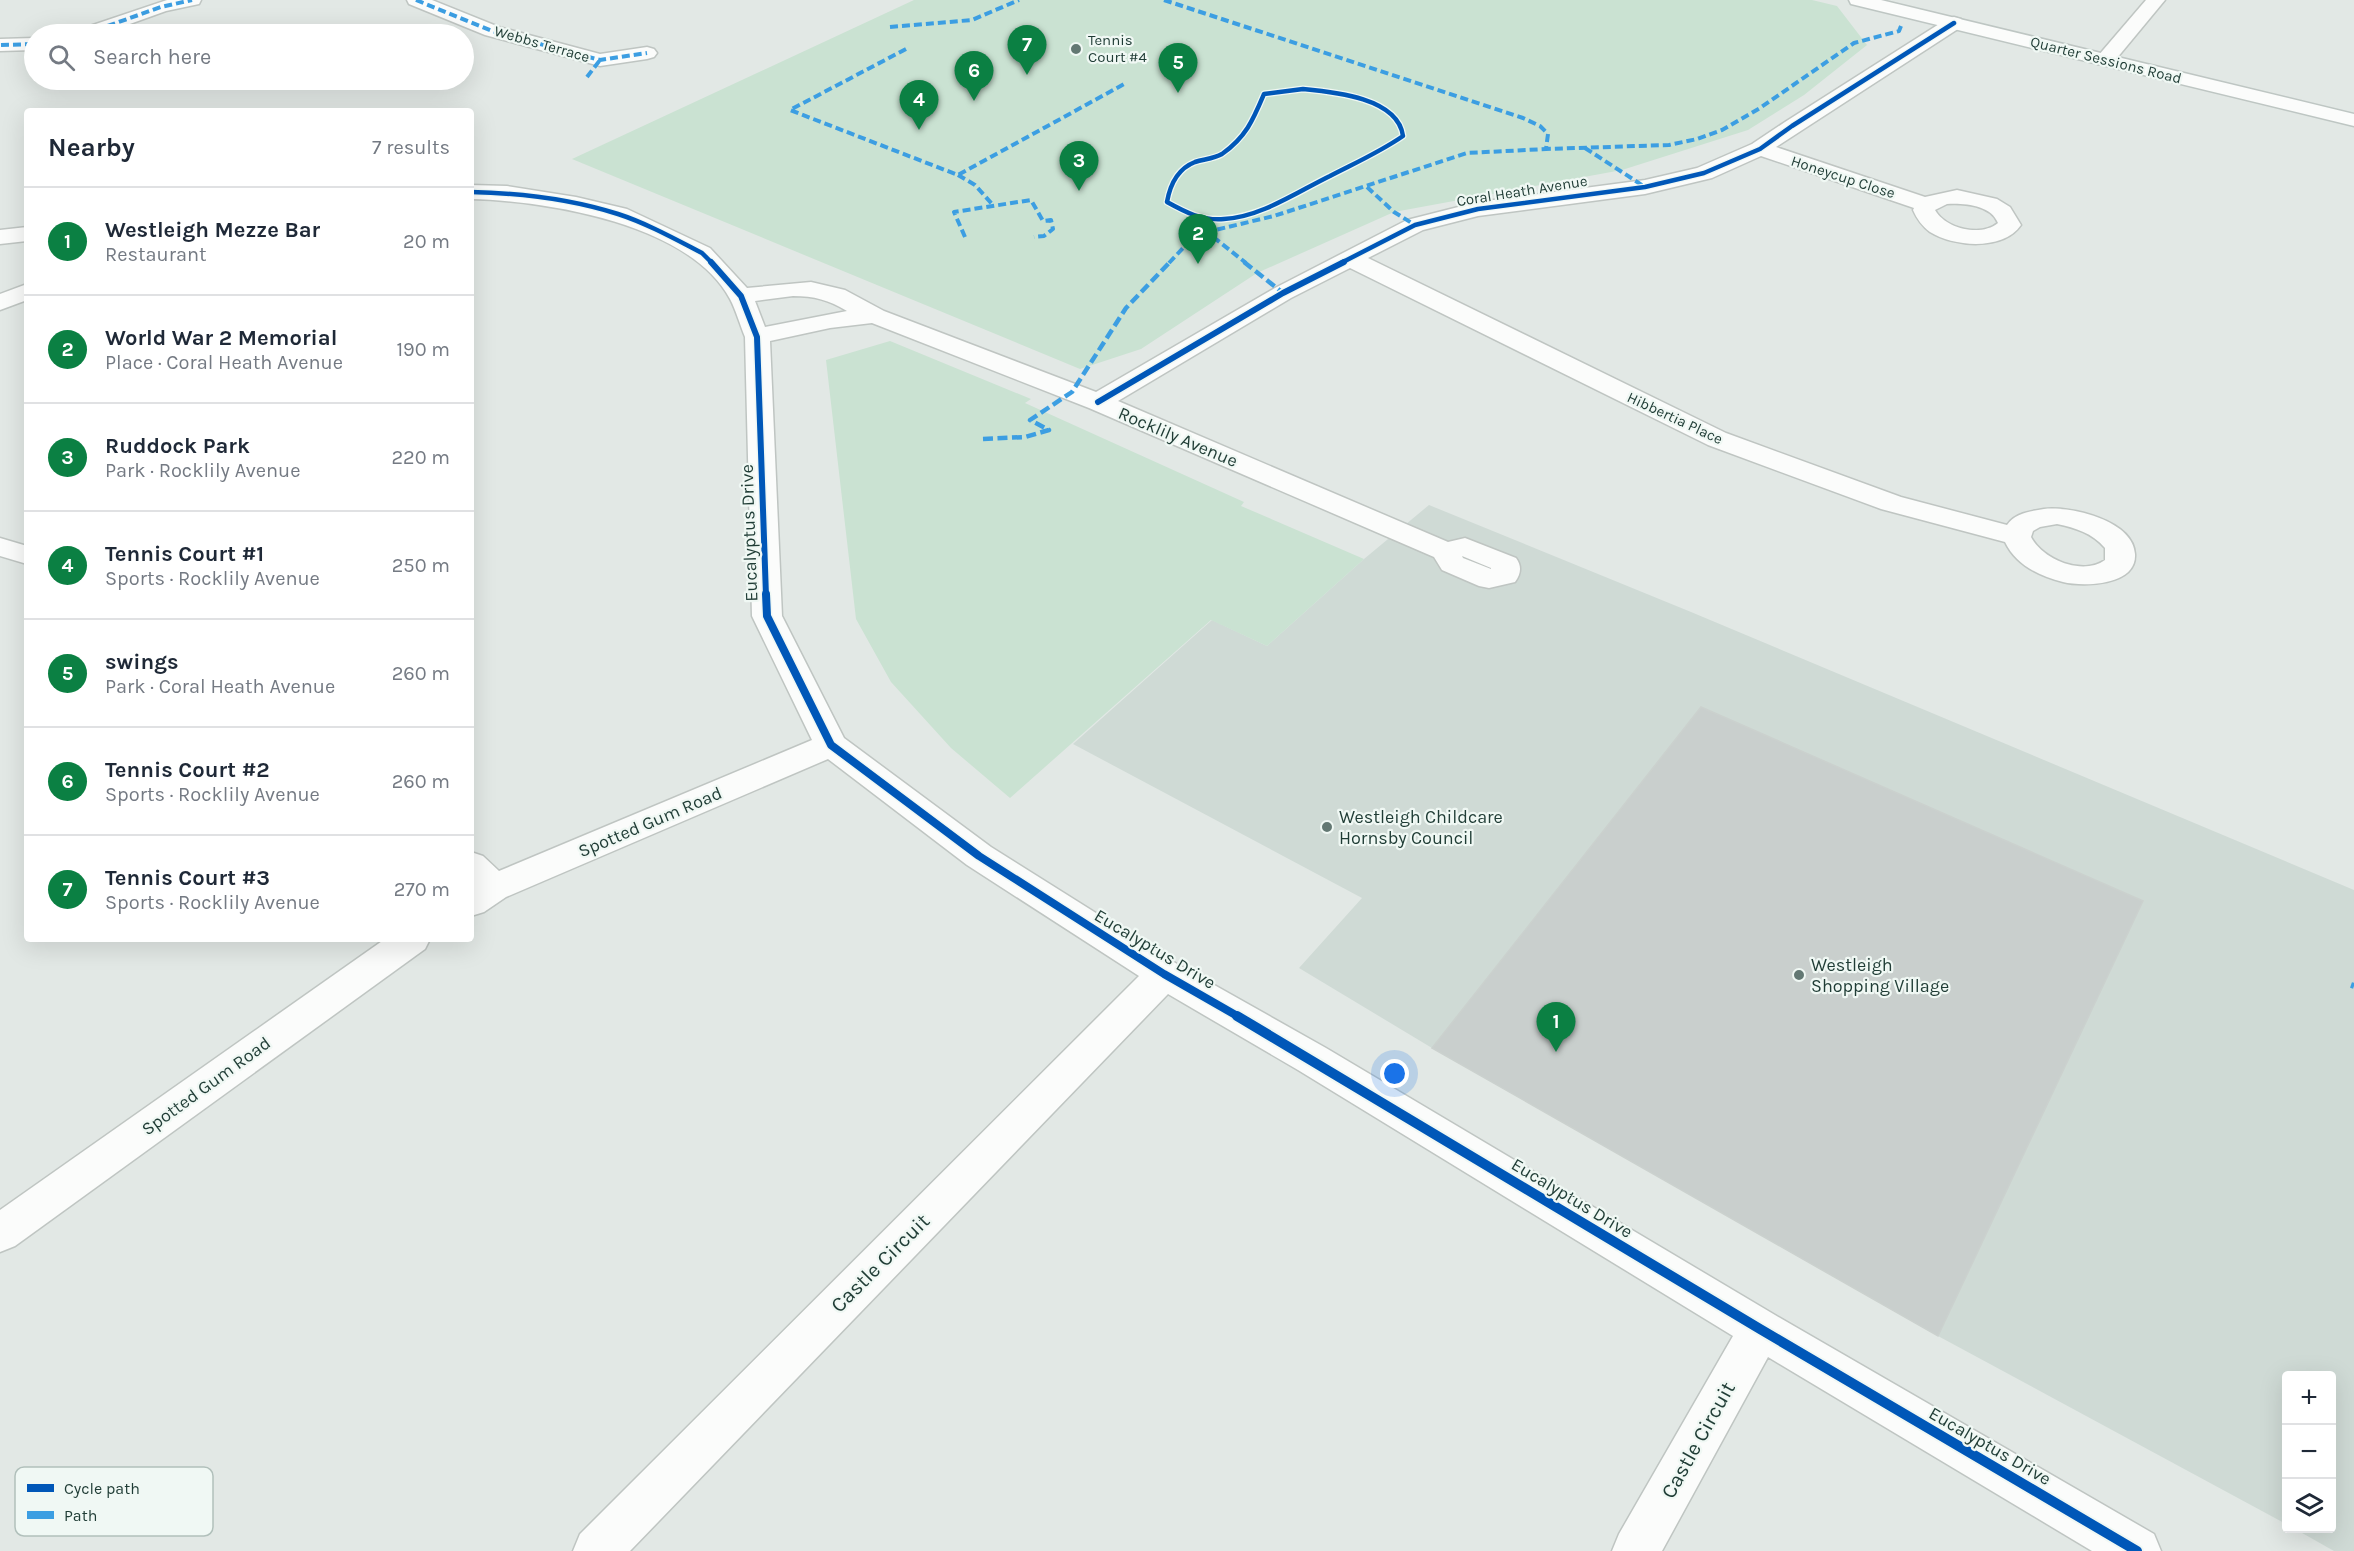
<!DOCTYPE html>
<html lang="en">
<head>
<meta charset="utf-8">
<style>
  body { margin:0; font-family:Karla,sans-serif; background:#f2f2f3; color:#1f2937 }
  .controls { position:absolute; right:18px; bottom:18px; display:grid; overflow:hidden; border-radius:6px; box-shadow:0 6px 24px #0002 }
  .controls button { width:54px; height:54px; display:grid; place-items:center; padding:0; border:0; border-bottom:2px solid #e0e1e3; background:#fff; color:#1f2937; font:30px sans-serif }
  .you { position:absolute; left:1395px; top:1074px; width:21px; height:21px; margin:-15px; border:4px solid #fff; border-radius:50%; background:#1a73e8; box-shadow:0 0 0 9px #1a73e833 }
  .badge { display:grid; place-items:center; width:39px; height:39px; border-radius:50%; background:#0b8043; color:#fff; font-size:20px; font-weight:700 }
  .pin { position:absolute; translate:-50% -50px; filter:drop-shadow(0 2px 3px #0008) }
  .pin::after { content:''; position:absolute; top:32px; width:21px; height:18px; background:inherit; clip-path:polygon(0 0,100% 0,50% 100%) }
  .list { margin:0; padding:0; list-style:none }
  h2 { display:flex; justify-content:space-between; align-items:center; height:78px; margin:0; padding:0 24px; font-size:26px }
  h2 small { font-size:20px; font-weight:400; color:#747a83 }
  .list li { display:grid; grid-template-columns:39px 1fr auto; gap:18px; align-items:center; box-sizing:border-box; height:108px; padding:0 24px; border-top:2px solid #e0e1e3 }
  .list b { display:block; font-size:22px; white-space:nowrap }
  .list p { margin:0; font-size:20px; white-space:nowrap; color:#747a83 }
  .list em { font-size:20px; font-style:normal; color:#747a83 }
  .icon { flex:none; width:33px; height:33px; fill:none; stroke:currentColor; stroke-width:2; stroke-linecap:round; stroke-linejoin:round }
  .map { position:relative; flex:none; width:2354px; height:1551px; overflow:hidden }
  .search { position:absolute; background:#fff; box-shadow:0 6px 24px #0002; left:24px; top:24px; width:450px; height:66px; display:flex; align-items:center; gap:15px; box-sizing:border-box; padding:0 21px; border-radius:33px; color:#747a83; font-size:22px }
  .panel { position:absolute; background:#fff; box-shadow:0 6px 24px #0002; left:24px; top:108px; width:450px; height:834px; border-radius:6px }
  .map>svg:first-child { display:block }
  .built { fill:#cfdad5 }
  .green { fill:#cae2d2 }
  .building { fill:#c9cfcd; stroke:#cbd1ce; stroke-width:1.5 }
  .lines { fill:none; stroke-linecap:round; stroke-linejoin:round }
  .minor-casing { stroke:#bfc5c2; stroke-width:3 }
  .secondary-casing { stroke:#bec6c3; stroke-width:3 }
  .minor { fill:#fbfcfb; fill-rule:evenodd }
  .secondary { fill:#fbfcfb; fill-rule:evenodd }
  .quiet-far2 { stroke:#3c9ee2; stroke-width:4; stroke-dasharray:8 4; stroke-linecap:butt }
  .quiet-far1 { stroke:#3c9ee2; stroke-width:4.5; stroke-dasharray:10 4.5; stroke-linecap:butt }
  .quiet { stroke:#3c9ee2; stroke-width:6; stroke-dasharray:12 6; stroke-linecap:butt }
  .cycleway-far3-casing { stroke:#f0f8f4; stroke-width:7 }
  .cycleway-far2-casing { stroke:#f0f8f4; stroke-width:9 }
  .cycleway-far1-casing { stroke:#f0f8f4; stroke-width:11 }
  .cycleway-casing { stroke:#f0f8f4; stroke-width:14 }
  .cycleway-far3 { stroke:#0057b8; stroke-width:4.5 }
  .cycleway-far2 { stroke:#0057b8; stroke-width:6 }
  .cycleway-far1 { stroke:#0057b8; stroke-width:8 }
  .cycleway { stroke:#0057b8; stroke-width:10 }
  .poi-dot { fill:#637873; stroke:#f0f8f4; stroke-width:2 }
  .labels { text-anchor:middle; stroke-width:4.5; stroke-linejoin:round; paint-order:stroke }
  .far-poi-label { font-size:15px; fill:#1f3c35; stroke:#f0f8f4; text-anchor:start }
  .far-street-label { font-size:15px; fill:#1f3c35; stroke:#f0f8f4 }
  .street-label { font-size:18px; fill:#1f3c35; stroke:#f0f8f4 }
  .poi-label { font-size:18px; fill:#1f3c35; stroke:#f0f8f4; text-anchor:start }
  .near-street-label { font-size:21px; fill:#1f3c35; stroke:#f0f8f4 }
  .key { fill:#f0f8f4; stroke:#b1c0bb; stroke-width:1.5 }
  .key-label { font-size:16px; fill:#1f3c35 }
</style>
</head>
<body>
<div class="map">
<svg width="2354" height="1551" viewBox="0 0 2354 1551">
  <rect width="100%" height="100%" fill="#e2e8e5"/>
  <!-- built -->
  <path class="built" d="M1429,505L1691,612L2354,890V1551H2334L2295,1529L2332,1528V1376H2286V1524L1938,1336L1432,1048L1299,968L1362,898L1073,744L1212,620L1267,646L1364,559Z"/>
  <!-- green -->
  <g class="green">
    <path d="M914,0H1812L1837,6L1867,45L1804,95L1748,130L1622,170L1394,212L1257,273L1141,349L1080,369L572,159Z"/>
    <path d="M890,341L1031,399L1025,403L1244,502L1241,506L1364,559L1267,646L1211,620L1010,798L951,748L891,682L856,619L826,360Z"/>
  </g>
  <!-- building -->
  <path class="building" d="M1701,707L2143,901L1938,1336L1432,1048Z"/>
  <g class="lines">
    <defs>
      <g id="minor">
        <path d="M167,0H201L199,4L166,11L102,34H75L78,30Z"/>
        <path d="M407,0H432L499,27L600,54L647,47L654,49L657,53L654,57L647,59L600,66L485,35L409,4Z"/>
        <path d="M2146,0H2165L2112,64H2098L2095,60L2098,56Z"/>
        <path d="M1954,17L1961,19L1963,23L1961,27L1776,147L1925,197L1957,190L1997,199L2010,207L2021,225C2003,251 1954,247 1930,232C1922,226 1917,219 1913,210L1914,208L1761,156L1712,178L1645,194L1478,216L1423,230L1368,258L1726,433L1901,497L2007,525C2015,513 2031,511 2044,509C2070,506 2133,520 2135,554C2137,586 2083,587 2063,582C2039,576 2016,565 2005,542L1881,509L1708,445L1350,268L1291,298L1118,401L1448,542L1465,538L1516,558C1522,566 1521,574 1515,582L1489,588L1479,586L1442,570L1434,557L1089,408L872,323L830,328L770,341L782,616L844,738L991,847L1177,964L1326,1048L1775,1315L2154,1534L2161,1551H2092L1768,1357L1662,1551H1612L1619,1534L1733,1336L1298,1070L1168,994L630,1551H573L580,1534L1139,976L967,865L828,759L506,897L484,912L471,916V852L483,856L499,871L812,740L752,616L745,337C740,325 736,310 730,299C690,224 548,201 471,199V185L507,186L576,197L627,209L710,248L747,288L811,282L845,290L884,311L1096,392L1275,288L1407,220L1478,202L1645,180L1697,168L1752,144L1785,122L1947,19ZM1947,204C1964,203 1991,205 1998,223C1981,237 1946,229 1935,210ZM793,296C814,296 829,300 847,311L765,327L755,301ZM2057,524C2076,528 2092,533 2105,548V560C2083,576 2043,560 2031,537L2033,531L2040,527ZM1462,556L1491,568V569L1463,558Z"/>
        <path d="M34,38V50L0,51V39Z"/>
        <path d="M27,227V241L0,244V230Z"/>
        <path d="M27,284V300L0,310V294Z"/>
        <path d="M0,538L27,546V564L0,556Z"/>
        <path d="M385,939H430L425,949L15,1246L0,1252V1210Z"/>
      </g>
      <path id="secondary" d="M1849,0H1881L2354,114V126L1851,4Z"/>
    </defs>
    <!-- minor casing -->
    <use href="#minor" class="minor-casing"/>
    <!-- secondary casing -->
    <use href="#secondary" class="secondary-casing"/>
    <!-- minor -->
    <use href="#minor" class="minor"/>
    <!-- secondary -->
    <use href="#secondary" class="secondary"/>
    <!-- quiet-far2 -->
    <g class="quiet-far2">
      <path d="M416,0L492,31L600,60L647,53"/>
      <path d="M1164,0L1523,118L1540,126L1548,134L1546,149L1669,145L1697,139L1722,130L1760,108L1854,43L1899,31L1901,26"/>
      <path d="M890,27L972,20L1019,0"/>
      <path d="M85,34L161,7L192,0"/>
      <path d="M1,45L34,44"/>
      <path d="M906,49L790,110L958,175L1126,83"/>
      <path d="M587,77L600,60"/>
      <path d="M1585,148L1645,187"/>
      <path d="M958,175L975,185L993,205"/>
      <path d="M1367,187L1394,212L1415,225"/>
      <path d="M1206,228L1207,232L1246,263"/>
      <path d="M965,237L954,212L1031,200L1043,221L1051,220L1053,229L1044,236L1034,237"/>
      <path d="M1169,263L1184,247L1207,232L1274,216L1467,153L1546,149"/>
    </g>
    <!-- quiet-far1 -->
    <g class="quiet-far1">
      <path d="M1244,262L1283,293"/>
      <path d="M983,439L1025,437L1049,430L1030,420L1072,392L1126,308L1170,262"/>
    </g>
    <!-- quiet -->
    <path class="quiet" d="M2351,985L2354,986"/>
    <defs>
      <g id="cycleway-far3">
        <path d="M1303,89C1335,92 1398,98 1403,136C1380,152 1355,163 1330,176C1297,192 1261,217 1224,219C1202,221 1185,212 1167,202C1170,185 1177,169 1195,162C1204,159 1213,159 1222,154C1246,137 1253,120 1264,94Z"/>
        <path d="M471,192C520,193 571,199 618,214C646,223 675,239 702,253L712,263"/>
        <path d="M1341,263L1415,225L1478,209L1645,187L1704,173L1760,149L1792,126L1954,23"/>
      </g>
      <g id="cycleway-far2">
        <path d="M711,262L741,296L757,337L766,596"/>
        <path d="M1098,402L1283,293L1344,262"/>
      </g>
      <path id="cycleway-far1" d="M766,594L767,616L831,745L979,856L1164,974L1239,1017"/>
      <path id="cycleway" d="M1237,1016L1760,1329L2137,1551"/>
    </defs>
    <!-- cycleway-far3 casing -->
    <use href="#cycleway-far3" class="cycleway-far3-casing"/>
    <!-- cycleway-far2 casing -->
    <use href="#cycleway-far2" class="cycleway-far2-casing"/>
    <!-- cycleway-far1 casing -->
    <use href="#cycleway-far1" class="cycleway-far1-casing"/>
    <!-- cycleway casing -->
    <use href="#cycleway" class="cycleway-casing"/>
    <!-- cycleway-far3 -->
    <use href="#cycleway-far3" class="cycleway-far3"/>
    <!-- cycleway-far2 -->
    <use href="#cycleway-far2" class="cycleway-far2"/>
    <!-- cycleway-far1 -->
    <use href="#cycleway-far1" class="cycleway-far1"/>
    <!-- cycleway -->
    <use href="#cycleway" class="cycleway"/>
  </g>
  <!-- markers -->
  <g class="poi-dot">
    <circle cx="1076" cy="49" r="6"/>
    <circle cx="1327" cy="827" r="6"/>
    <circle cx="1799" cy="975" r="6"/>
  </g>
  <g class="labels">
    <!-- far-poi labels -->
    <g class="far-poi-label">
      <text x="1088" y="45">Tennis<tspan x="1088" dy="17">Court #4</tspan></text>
    </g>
    <!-- far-street labels -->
    <g class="far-street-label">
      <text transform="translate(542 44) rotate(16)" y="5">Webbs Terrace</text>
      <text transform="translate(2106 60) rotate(14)" y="5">Quarter Sessions Road</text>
      <text transform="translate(1843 177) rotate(18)" y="5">Honeycup Close</text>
      <text transform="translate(1522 191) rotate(-9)" y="5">Coral Heath Avenue</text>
      <text transform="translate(1675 418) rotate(25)" y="5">Hibbertia Place</text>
    </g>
    <!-- street labels -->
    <g class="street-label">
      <text transform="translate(1178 437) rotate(23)" y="6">Rocklily Avenue</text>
      <text transform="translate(749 533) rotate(-92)" y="6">Eucalyptus Drive</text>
      <text transform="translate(650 822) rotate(-23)" y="6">Spotted Gum Road</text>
      <text transform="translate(1155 949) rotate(31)" y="6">Eucalyptus Drive</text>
      <text transform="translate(206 1086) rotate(-36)" y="6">Spotted Gum Road</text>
      <text transform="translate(1572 1198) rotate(31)" y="6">Eucalyptus Drive</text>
      <text transform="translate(1990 1446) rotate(30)" y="6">Eucalyptus Drive</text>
    </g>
    <!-- poi labels -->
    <g class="poi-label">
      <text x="1339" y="823">Westleigh Childcare<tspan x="1339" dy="21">Hornsby Council</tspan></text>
      <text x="1811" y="971">Westleigh<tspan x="1811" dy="21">Shopping Village</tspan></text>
    </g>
    <!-- near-street labels -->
    <g class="near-street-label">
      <text transform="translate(880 1263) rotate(-45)" y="7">Castle Circuit</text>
      <text transform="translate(1698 1440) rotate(-61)" y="7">Castle Circuit</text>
    </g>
  </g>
  <!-- legend -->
  <rect x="15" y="1467" width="198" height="69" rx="9" class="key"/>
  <rect x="27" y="1484" width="27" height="8" fill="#0057b8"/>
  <rect x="27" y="1511" width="27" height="8" fill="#3c9ee2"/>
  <g class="key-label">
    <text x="64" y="1494">Cycle path</text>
    <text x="64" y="1521">Path</text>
  </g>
</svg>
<div class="controls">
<button>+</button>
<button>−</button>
<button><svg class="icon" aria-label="layers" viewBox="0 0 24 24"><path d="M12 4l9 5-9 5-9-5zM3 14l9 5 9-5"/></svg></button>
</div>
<div class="you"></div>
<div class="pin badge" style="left:1556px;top:1052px">1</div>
<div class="pin badge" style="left:1198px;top:264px">2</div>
<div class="pin badge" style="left:1079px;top:191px">3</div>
<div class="pin badge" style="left:919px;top:130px">4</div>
<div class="pin badge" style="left:1178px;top:93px">5</div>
<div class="pin badge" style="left:974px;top:101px">6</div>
<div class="pin badge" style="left:1027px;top:75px">7</div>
<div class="search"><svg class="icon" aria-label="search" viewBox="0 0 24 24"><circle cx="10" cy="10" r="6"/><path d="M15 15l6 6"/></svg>Search here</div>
<section class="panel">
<h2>Nearby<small>7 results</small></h2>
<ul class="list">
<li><span class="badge">1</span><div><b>Westleigh Mezze Bar</b><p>Restaurant</p></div><em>20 m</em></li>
<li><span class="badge">2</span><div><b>World War 2 Memorial</b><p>Place · Coral Heath Avenue</p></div><em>190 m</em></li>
<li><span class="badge">3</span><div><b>Ruddock Park</b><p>Park · Rocklily Avenue</p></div><em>220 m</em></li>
<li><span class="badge">4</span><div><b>Tennis Court #1</b><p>Sports · Rocklily Avenue</p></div><em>250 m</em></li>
<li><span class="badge">5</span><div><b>swings</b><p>Park · Coral Heath Avenue</p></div><em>260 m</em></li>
<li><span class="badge">6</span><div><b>Tennis Court #2</b><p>Sports · Rocklily Avenue</p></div><em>260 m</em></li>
<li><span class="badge">7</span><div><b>Tennis Court #3</b><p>Sports · Rocklily Avenue</p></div><em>270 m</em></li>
</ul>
</section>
</div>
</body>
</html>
